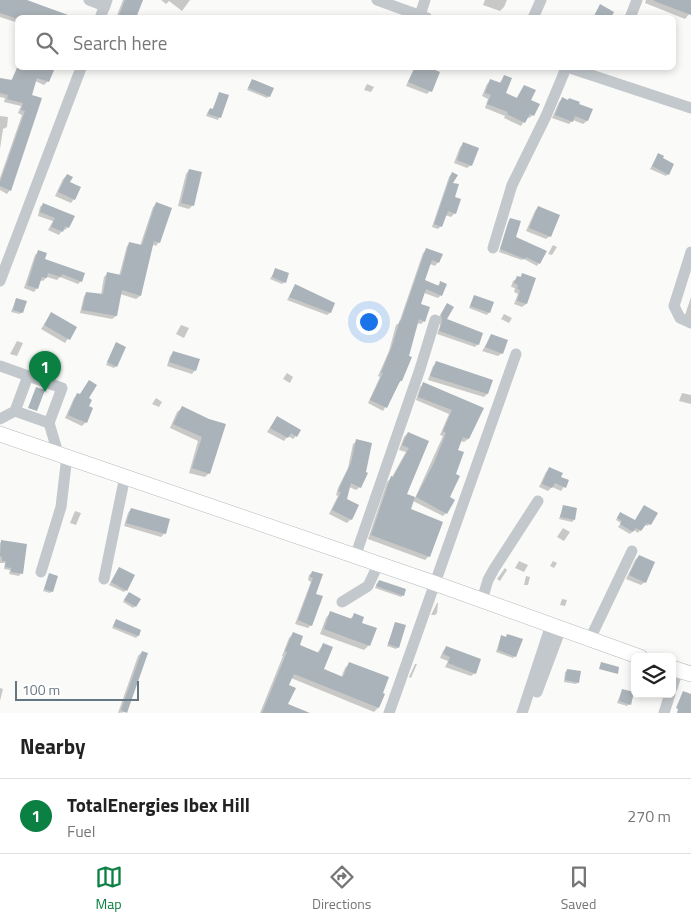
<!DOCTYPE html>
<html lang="en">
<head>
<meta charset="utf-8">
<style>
  body { margin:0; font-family:"Titillium Web",sans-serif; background:#f6f6f6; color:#222 }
  .controls { position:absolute; right:15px; bottom:15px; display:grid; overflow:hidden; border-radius:8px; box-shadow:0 2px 8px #0003 }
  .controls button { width:45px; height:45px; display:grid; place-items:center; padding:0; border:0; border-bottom:1px solid #e0e0e0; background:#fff; color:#222; font:25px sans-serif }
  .scale { position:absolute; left:15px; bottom:12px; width:124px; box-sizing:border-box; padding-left:5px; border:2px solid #657683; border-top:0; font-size:14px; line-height:18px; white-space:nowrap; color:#657683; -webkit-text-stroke:4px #fff; paint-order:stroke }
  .you { position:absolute; left:368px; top:321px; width:18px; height:18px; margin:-12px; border:4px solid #fff; border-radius:50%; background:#1a73e8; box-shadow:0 0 0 8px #1a73e833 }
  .badge { display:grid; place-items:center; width:32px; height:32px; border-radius:50%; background:#0b8043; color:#fff; font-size:16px; font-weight:700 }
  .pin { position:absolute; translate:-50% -41px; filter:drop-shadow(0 1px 2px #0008) }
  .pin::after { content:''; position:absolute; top:26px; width:18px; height:15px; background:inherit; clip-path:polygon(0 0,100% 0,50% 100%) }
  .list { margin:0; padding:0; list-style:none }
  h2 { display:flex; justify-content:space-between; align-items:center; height:65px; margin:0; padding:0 20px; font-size:21px }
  h2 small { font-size:16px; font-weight:400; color:#767676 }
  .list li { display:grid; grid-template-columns:32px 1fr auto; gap:15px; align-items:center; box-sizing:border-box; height:75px; padding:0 20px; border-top:1px solid #e0e0e0 }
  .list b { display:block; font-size:19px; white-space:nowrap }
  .list p { margin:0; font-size:16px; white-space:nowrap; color:#767676 }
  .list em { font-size:16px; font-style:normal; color:#767676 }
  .icon { flex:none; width:28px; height:28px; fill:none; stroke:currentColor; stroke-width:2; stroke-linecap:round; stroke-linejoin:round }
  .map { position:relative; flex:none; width:691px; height:713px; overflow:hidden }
  .search { position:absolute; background:#fff; box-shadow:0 2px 8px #0003; left:15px; right:15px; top:15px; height:55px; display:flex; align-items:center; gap:12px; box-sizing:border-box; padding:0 18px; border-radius:8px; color:#767676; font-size:19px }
  .sheet { height:140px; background:#fff }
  nav { display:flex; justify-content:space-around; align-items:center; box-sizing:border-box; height:70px; border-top:1px solid #e0e0e0; background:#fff; font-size:14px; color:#767676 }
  nav a { display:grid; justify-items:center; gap:2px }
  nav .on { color:#0b8043 }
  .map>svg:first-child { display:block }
  .shadow { fill:#0003 }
  .building { fill:#aab3b9 }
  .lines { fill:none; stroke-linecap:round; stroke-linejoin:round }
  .major-casing { stroke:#b5babe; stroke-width:16 }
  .minor { stroke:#c3c8cc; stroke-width:11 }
  .major { stroke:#fff; stroke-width:15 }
</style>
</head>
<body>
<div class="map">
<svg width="691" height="713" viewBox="0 0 691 713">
  <rect width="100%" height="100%" fill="#fafaf8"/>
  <!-- shadow -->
  <g class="shadow">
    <path d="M0,0H23L68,15L67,18H18V23L0,17Z"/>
    <path d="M123,0H141L135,18H116Z"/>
    <path d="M161,0H190L182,11L169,1L166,4Z"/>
    <path d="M485,0H507L504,7L500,11L483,5Z"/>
    <path d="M646,0H691V12L685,19L645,3Z"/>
    <path d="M18,66V68H53L48,81L44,85L35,81L10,190L7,194L0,190V178L22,115L18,113L21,106L4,102L5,98L0,97V80L11,81Z"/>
    <path d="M414,68H429L439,72L430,91L427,94L406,86Z"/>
    <path d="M504,76L505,94L516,99L524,86L530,101L533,115L529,118L527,117L521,126L504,118L505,116L485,108L488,99L482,96L487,84L490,81L499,84Z"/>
    <path d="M252,80L269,96L267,98L247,90Z"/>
    <path d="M367,84L374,87L371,92L364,90Z"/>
    <path d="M220,93L228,96L218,120L206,116L208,111L210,109L212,110Z"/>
    <path d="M562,99L591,110L587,121L583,124L573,120L569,124L552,118L559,102Z"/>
    <path d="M0,116L8,117L7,127L3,129L0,149Z"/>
    <path d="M464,144L471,165L467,168L454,163L460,147Z"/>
    <path d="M658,155L668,174L666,176L650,169Z"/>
    <path d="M189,170L193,205L189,209L178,206L186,174Z"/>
    <path d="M452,173L455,213L451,217L445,215L441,226L438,229L432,227L449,177Z"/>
    <path d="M67,175L74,199L71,203L55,196L63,179Z"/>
    <path d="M43,204L68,227L65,230L63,229L59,235L48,230L53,221L38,216L40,207Z"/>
    <path d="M156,204L159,242L156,246L152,244L140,296L136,299L120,294L116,316L112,319L80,313L84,296L87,293L101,295L104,277L107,274L119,276L127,246L130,243L140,246L153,207Z"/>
    <path d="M538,207L550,236L546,239L526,231L535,211Z"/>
    <path d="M510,219L514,238L545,251L537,266L524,259L522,260L499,252L508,222Z"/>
    <path d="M553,245L557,247L552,255L548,254Z"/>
    <path d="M427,249L438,262L435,266L430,264L423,281L437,286L441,283V295L438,298L424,293L419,305L424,321L421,324L416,323L401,380L383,411L368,403L380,377L378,376L389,351L396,325L399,323L423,253Z"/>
    <path d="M38,252L43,260L81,281L78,284L60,277L57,280L47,277L43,281L40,280L37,288L34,292L24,288L35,255Z"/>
    <path d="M276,269L285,282L282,284L270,279Z"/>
    <path d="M523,275L535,279L526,304L522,307L514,304L518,294L514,292L515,288L511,287L513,281Z"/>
    <path d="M295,286L333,303L330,313L327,315L287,300Z"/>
    <path d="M474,297L489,312L487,315L469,308Z"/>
    <path d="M691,297V318L685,315Z"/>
    <path d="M16,299L22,312L20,314L11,312Z"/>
    <path d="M447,305L445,320L478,344L475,347L437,334L440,326L438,318Z"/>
    <path d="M51,314L75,328L65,343L41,329Z"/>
    <path d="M504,314L512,318L509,323L501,319Z"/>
    <path d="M181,325L189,328L184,338L176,334Z"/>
    <path d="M492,336L502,353L498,356L482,351Z"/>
    <path d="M17,341L23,343L17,356L10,354Z"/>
    <path d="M116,344V366L114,368L106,365Z"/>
    <path d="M174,352L195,370L192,374L167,366L170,356Z"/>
    <path d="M437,363L491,381L487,394L484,397L428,380L433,366Z"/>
    <path d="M287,373L293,377L290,383L283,379Z"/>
    <path d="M424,384L482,408L468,439L464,442L461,441L456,450L446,513L443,516L413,501L409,510L429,556L425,560L368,539L387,482L392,477L406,452L399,450L404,437L408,433L427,441L406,494L415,498L443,436L440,435L449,414L416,400L420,387Z"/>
    <path d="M682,393L691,395V404L679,401Z"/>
    <path d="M77,395L87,399L86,422L82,426L65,418L74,398Z"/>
    <path d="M156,398L162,402L159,407L152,404Z"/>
    <path d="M182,408L209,420V473L205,477L189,473L198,441L170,428L177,412Z"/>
    <path d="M277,417L296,436L293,439L288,436L284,441L267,432Z"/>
    <path d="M357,441L360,487L356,490L349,487L345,499L351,519L347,523L329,514L338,496L336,495L338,488L348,468L353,444Z"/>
    <path d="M550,468L560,477L568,481L561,491L552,487L548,491L539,487L546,472Z"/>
    <path d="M564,506L574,520L572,522L559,519Z"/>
    <path d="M131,509L165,533L161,537L124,526L128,513Z"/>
    <path d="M75,511L81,513L76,525L70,523Z"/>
    <path d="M656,513L650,524L647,526L644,524L638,533L634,530L630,534L618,527L621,523L616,520L618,516L634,522Z"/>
    <path d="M563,528L570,532L564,541L557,537Z"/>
    <path d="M2,541L21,573L19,576L9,574L10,570L4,569L5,563H0V543Z"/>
    <path d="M639,556L645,582L641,585L626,579L635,560Z"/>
    <path d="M519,561L528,565L524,572L515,568Z"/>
    <path d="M553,561L557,563L554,568L550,566Z"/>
    <path d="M119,568L126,590L124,592L109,585Z"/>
    <path d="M505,568L507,570L500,581L497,579Z"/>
    <path d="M313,572L315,595L311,625L308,628L295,624L311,582L308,580L309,575Z"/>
    <path d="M50,574L52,591L50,593L43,591Z"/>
    <path d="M526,576L530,577L528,585H524Z"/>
    <path d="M377,583L403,595L401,597L375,588Z"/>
    <path d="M127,595L135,606L133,608L123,602Z"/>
    <path d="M562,599L567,600L565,606L560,605Z"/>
    <path d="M437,603H438L437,613L435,615H431Z"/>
    <path d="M330,613L349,620L354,615L360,624L369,645L364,650L320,634L326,618Z"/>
    <path d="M116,621L140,631L138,636L136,638L112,628Z"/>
    <path d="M396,623L398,647L396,649L387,646Z"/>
    <path d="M293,634L298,646L317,653L323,645L322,670L341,678L345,668L349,664L378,708L374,712L291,678L288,686L286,705L307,713H260L283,656H282L289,638Z"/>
    <path d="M508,635L515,656L513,658L496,652L500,639L502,637L505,638Z"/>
    <path d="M447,647L475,673L471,676L445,667L448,661L440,658L443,651Z"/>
    <path d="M142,652L126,712L118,713L138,656Z"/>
    <path d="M415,664H417L411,678L409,677Z"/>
    <path d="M568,670L578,682L576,684L564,682L565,672Z"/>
    <path d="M0,688L3,689L0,701Z"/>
    <path d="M622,690L630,704L627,706L617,703Z"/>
  </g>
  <!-- building -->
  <g class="building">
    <path d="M0,0H27L76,18H18V19L0,13Z"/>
    <path d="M125,0H143L136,18H118Z"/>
    <path d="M654,0H691V15L654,1Z"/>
    <path d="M600,4L614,12L611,18H593Z"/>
    <path d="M17,68H55L49,82L37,78L32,95L42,98L11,191L0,186V182L25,111L21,110L23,103L7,99L8,95L0,93V78L12,80Z"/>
    <path d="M415,68H430L440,72L432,92L408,82Z"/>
    <path d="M504,75L512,78L506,93L517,98L524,85L536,90L531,100L540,104L534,116L530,114L525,123L507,114L508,112L487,104L491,95L485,93L490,79L501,83Z"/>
    <path d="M252,79L274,88L270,97L248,88Z"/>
    <path d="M219,92L229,95L221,118L208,114L210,108L213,109Z"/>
    <path d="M562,97L568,100L569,98L580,102L579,104L593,109L588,121L575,116L573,122L555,115Z"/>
    <path d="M463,142L479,148L472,166L457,160Z"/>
    <path d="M658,153L664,156L663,158L674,164L669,175L652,166Z"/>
    <path d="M189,169L202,172L194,206L181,203Z"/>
    <path d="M452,172L458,175L453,183L459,184L455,197L461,199L456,214L448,211L442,227L434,224Z"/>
    <path d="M67,174L73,177L70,182L81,187L75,200L58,192Z"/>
    <path d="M156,202L172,208L160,243L154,241L141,296L122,290L117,316L82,310L86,292L103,294L107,272L121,275L129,242L142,245Z"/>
    <path d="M43,203L75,216L69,228L65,226L63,232L51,227L55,218L40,212Z"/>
    <path d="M538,206L560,215L551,237L529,228Z"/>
    <path d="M510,218L521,221L516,237L547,251L540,264L526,257L525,259L500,249Z"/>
    <path d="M426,248L443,254L439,263L432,260L425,280L439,286L440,281L447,284L442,296L426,289L421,304L430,307L425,322L419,319L409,356L412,357L402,381H400L387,408L370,400L383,373H381L392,346L400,320L401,321Z"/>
    <path d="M38,250L47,253L45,259L85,273L82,282L62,274L61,277L48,273L47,278L42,277L38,289L27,285Z"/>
    <path d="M275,268L289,273L286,283L272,277Z"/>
    <path d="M522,273L536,278L527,304L517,301L520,290L517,289L518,285L514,283L517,276L521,277Z"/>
    <path d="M295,284L335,303L331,313L289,297Z"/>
    <path d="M474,295L494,302L490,313L470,306Z"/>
    <path d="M16,298L27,301L23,313L13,310Z"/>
    <path d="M447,303L454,307L447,319L483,333L479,345L439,331L442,322L441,314Z"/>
    <path d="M51,312L77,327L70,340L44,325Z"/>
    <path d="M491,334L508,340L503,354L485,347Z"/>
    <path d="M116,342L126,347L117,367L107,362Z"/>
    <path d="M173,351L200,359L196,371L169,362Z"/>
    <path d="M436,361L493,380L488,394L430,376Z"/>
    <path d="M89,380L97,385L89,398L92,400L89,406L93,408L87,423L68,415L77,393L80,394Z"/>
    <path d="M423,382L484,408L469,439L463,437L458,450L464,452L456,474L460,476L450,497L455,500L447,514L416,497L434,463L446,433L443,431L452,410L418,397Z"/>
    <path d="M36,387L45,390L37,411L28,408Z"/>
    <path d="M182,406L209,419L226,424L210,474L192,468L202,437L173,424Z"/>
    <path d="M277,416L301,430L297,437L291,433L288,438L270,428Z"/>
    <path d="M408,432L429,441L407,494L415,497L411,509L443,522L430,557L371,535L391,476L393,477L409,448L402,445Z"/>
    <path d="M356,439L372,443L366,472L368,473L361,488L351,483L347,499L359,505L352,520L332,510L341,492H338L341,484L351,463Z"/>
    <path d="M549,467L563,473L561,477L569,480L566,488L555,483L552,488L542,484Z"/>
    <path d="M563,505L577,508L575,520L560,517Z"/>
    <path d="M644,505L658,513L651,525L647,523L641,531L636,528L633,532L620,524L622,521L617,518L620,512L635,520Z"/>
    <path d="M131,508L170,519L166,534L126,523Z"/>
    <path d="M1,540L27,544L23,574L11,572V568L5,567L6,561H2V557L0,556Z"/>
    <path d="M639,555L655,562L646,583L629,575Z"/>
    <path d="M119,567L135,575L127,591L111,582Z"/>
    <path d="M312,571L323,574L316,594L323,596L312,626L298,620L313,578L310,577Z"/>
    <path d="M49,573L58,576L53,592L44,589Z"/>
    <path d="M379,580L406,589L404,596L376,586Z"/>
    <path d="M129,592L141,599L136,607L124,600Z"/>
    <path d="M330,611L352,619L354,613L364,617L362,623L377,628L370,646L324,629Z"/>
    <path d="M116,619L141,630L139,636L113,626Z"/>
    <path d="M395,622L406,625L399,648L388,644Z"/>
    <path d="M293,632L303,636L300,645L319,653L323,643L333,647L324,669L343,677L349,662L389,677L383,693L385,694L379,708L294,674L289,685L296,688L288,704L310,713H262L287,652L285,651Z"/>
    <path d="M507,634L523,639L516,657L498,650L501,635L506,637Z"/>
    <path d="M446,646L481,659L476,674L448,663L450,657L443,654Z"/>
    <path d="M142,651L148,653L127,713L121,710Z"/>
    <path d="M601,662L619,667L618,674L599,669Z"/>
    <path d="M567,669L581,671L579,683L565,680Z"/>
    <path d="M622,689L634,692L631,705L619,701Z"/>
    <path d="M683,691L691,694V713H677L678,709L676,708Z"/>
  </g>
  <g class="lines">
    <defs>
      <g id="major">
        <path d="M0,434L434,583L640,657"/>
        <path d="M672,668L691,674"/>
      </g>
    </defs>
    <!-- major casing -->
    <use href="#major" class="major-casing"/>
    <!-- minor -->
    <g class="minor">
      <path d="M89,0L105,6"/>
      <path d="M377,0L427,18"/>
      <path d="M420,15L425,0"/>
      <path d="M100,18L107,0"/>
      <path d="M533,18L541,0"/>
      <path d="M630,18L637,0"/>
      <path d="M570,68L691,108"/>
      <path d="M493,248L512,185L546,116L566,68"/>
      <path d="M691,252L674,306L680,318L691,323"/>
      <path d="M0,281L81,68"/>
      <path d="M0,366L62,388L49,423L15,411L28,376"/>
      <path d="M0,419L15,411"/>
      <path d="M49,423L58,453"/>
      <path d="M355,557L420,369L435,320"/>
      <path d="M41,572L61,507L67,456"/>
      <path d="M104,579L125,476"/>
      <path d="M482,600L488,580L494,569L538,501"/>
      <path d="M342,602L368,586L378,565"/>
      <path d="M590,639L632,551"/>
      <path d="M672,688L678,670"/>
      <path d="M537,692L561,628"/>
      <path d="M389,713L516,354"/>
      <path d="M522,713L551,625"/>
      <path d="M664,713L670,694"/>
    </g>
    <!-- major -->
    <use href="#major" class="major"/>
  </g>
</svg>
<div class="controls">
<button><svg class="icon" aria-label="layers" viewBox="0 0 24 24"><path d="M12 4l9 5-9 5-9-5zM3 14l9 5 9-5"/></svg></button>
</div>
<div class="scale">100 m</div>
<div class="you"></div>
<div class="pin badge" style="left:45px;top:392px">1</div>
<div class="search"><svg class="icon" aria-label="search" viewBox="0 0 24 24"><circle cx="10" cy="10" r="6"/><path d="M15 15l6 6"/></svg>Search here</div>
</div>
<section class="sheet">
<h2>Nearby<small></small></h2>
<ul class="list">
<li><span class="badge">1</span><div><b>TotalEnergies Ibex Hill</b><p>Fuel</p></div><em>270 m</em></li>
</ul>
</section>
<nav>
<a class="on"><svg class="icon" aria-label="map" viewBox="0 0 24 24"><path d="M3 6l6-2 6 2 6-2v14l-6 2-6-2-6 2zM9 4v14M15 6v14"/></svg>Map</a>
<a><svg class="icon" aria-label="directions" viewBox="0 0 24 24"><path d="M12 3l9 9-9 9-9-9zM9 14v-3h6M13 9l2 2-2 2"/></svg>Directions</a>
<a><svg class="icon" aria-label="saved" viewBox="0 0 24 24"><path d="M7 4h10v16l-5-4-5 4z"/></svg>Saved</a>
</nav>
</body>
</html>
